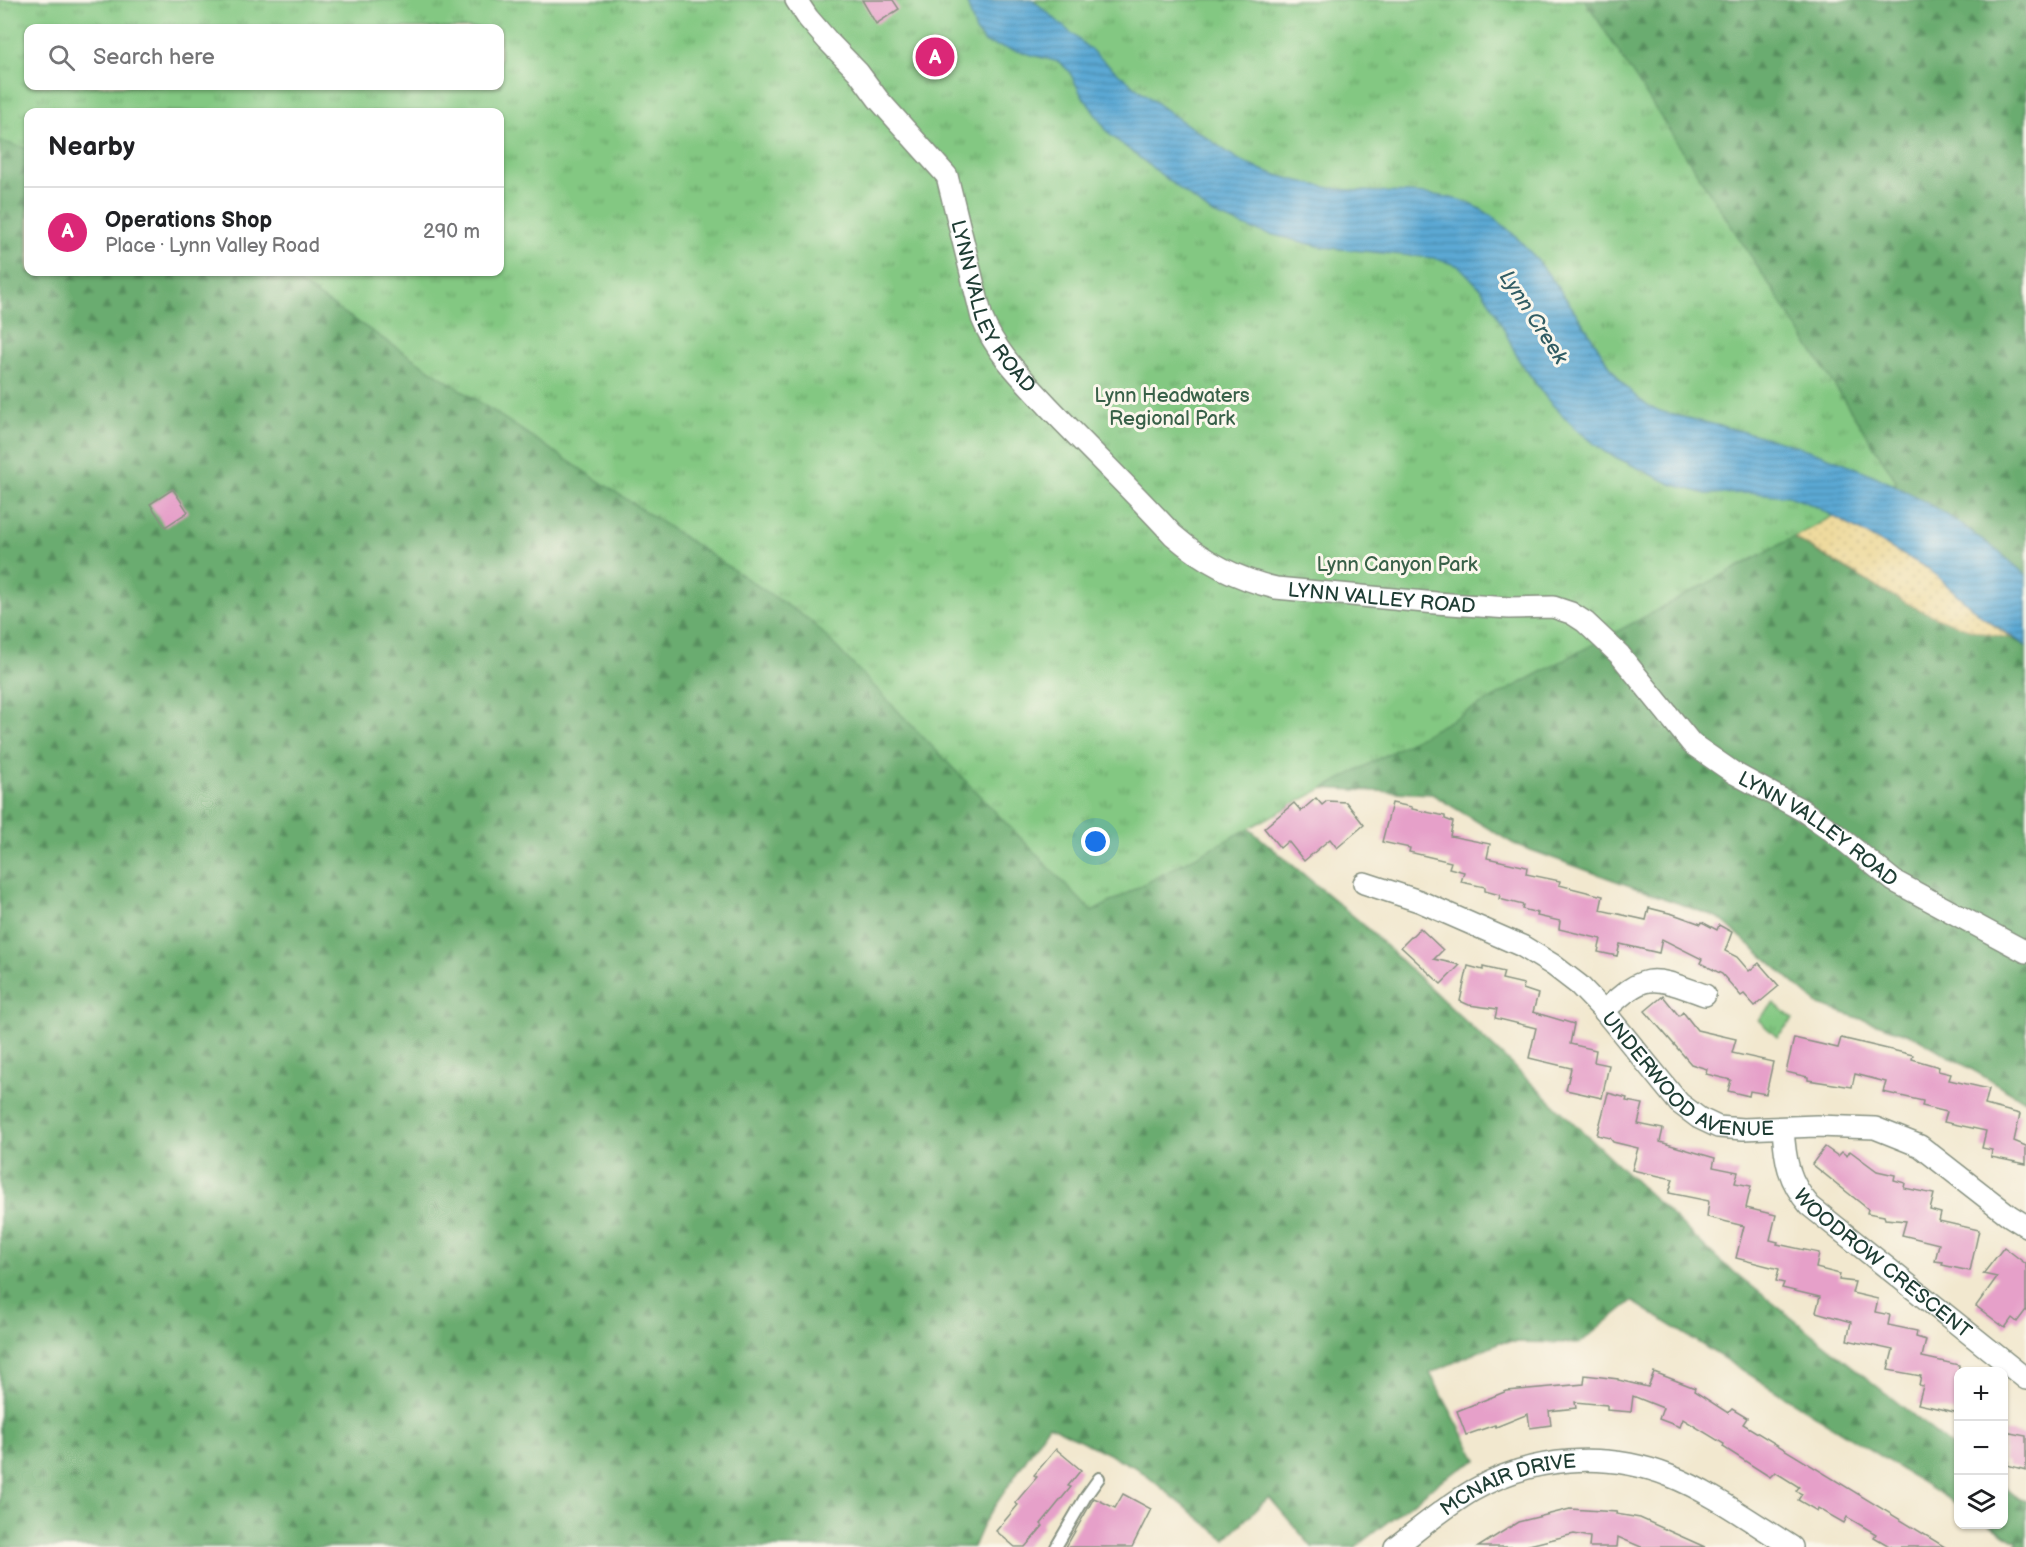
<!DOCTYPE html>
<html lang="en">
<head>
<meta charset="utf-8">
<style>
  body { margin:0; font-family:"Balsamiq Sans",sans-serif; background:#f2f2f2; color:#202124 }
  .controls { position:absolute; right:18px; bottom:18px; display:grid; overflow:hidden; border-radius:12px; box-shadow:0 2px 4px #0004 }
  .controls button { width:54px; height:54px; display:grid; place-items:center; padding:0; border:0; border-bottom:2px solid #e0e0e0; background:#fff; color:#202124; font:30px sans-serif }
  .you { position:absolute; left:1096px; top:842px; width:21px; height:21px; margin:-15px; border:4px solid #fff; border-radius:50%; background:#1a73e8; box-shadow:0 0 0 9px #1a73e833 }
  .badge { display:grid; place-items:center; width:39px; height:39px; border-radius:50%; background:#db2777; color:#fff; font-size:20px; font-weight:700 }
  .pin { position:absolute; translate:-50% -50%; border:3px solid #fff; box-shadow:0 2px 6px #0006 }
  .list { margin:0; padding:0; list-style:none }
  h2 { display:flex; justify-content:space-between; align-items:center; height:78px; margin:0; padding:0 24px; font-size:26px }
  h2 small { font-size:20px; font-weight:400; color:#757577 }
  .list li { display:grid; grid-template-columns:39px 1fr auto; gap:18px; align-items:center; box-sizing:border-box; height:90px; padding:0 24px; border-top:2px solid #e0e0e0 }
  .list b { display:block; font-size:22px; white-space:nowrap }
  .list p { margin:0; font-size:20px; white-space:nowrap; color:#757577 }
  .list em { font-size:20px; font-style:normal; color:#757577 }
  .icon { flex:none; width:33px; height:33px; fill:none; stroke:currentColor; stroke-width:2; stroke-linecap:round; stroke-linejoin:round }
  .map { position:relative; flex:none; width:2026px; height:1547px; overflow:hidden }
  .search { position:absolute; background:#fff; box-shadow:0 2px 4px #0004; left:24px; top:24px; width:480px; height:66px; display:flex; align-items:center; gap:15px; box-sizing:border-box; padding:0 21px; border-radius:12px; color:#757577; font-size:22px }
  .panel { position:absolute; background:#fff; box-shadow:0 2px 4px #0004; left:24px; top:108px; width:480px; height:168px; border-radius:12px }
  .map>svg:first-child { display:block }
  .forest { fill:url(#forest-firs); stroke:#447452; stroke-width:1.5; fill-rule:evenodd }
  .sand { fill:url(#sand-dots); stroke:#868c69; stroke-width:1.5 }
  .park { fill:url(#park-tufts); stroke:#51825b; stroke-width:1.5; fill-rule:evenodd }
  .water { fill:url(#water-rules); stroke:#3d7384; stroke-width:1.5 }
  .building { fill:#e6a0c9 }
  .lines { fill:none; stroke-linecap:round; stroke-linejoin:round }
  .lane-casing { stroke:#889282; stroke-width:14 }
  .street-casing { stroke:#889282; stroke-width:24 }
  .lane { stroke:#fff; stroke-width:10 }
  .street { stroke:#fff; stroke-width:21 }
  .labels { text-anchor:middle; stroke-width:6; stroke-linejoin:round; paint-order:stroke }
  .street-label { font-size:20px; fill:#1f3d34; stroke:#fbf7ec }
  .park-label { font-size:20px; fill:#386048; stroke:#fbf7ec }
  .water-label { font-size:21px; font-style:italic; fill:#315d64; stroke:#fbf7ec }
</style>
</head>
<body>
<div class="map">
<svg width="2026" height="1547" viewBox="0 0 2026 1547">
  <defs>
    <pattern id="forest-firs" width="22" height="20" patternUnits="userSpaceOnUse" patternTransform="scale(1.5)"><rect width="22" height="20" fill="#6aac70"/><path d="M5 1l3.5 6h-7zM16 11l3.5 6h-7z" fill="#578d5d"/></pattern>
    <pattern id="sand-dots" width="8" height="8" patternUnits="userSpaceOnUse" patternTransform="scale(1.5)"><rect width="8" height="8" fill="#eeda9e"/><path d="M2 2h.1M6 6h.1" fill="none" stroke="#ccbc89" stroke-width="1.8" stroke-linecap="round"/></pattern>
    <pattern id="park-tufts" width="24" height="20" patternUnits="userSpaceOnUse" patternTransform="scale(1.5)"><rect width="24" height="20" fill="#83c882"/><path d="M3 7l-1-3M5 7V3M7 7l1-3M15 17l-1-3M17 17v-4M19 17l1-3" fill="none" stroke="#6ba46b"/></pattern>
    <pattern id="water-rules" width="6" height="5" patternUnits="userSpaceOnUse" patternTransform="scale(1.5)"><rect width="6" height="5" fill="#5ba9d4"/><path d="M0 2.5h6" fill="none" stroke="#4b8bad"/></pattern>
  </defs>
  <rect width="100%" height="100%" fill="#fbf7ec"/>
  <filter id="ink" filterUnits="userSpaceOnUse"><feTurbulence type="fractalNoise" baseFrequency=".0167" numOctaves="2"/><feDisplacementMap in="SourceGraphic" scale="12" xChannelSelector="R" yChannelSelector="G"/><feConvolveMatrix kernelMatrix="1 2 1 2 8 2 1 2 1" color-interpolation-filters="sRGB"/></filter>
  <filter id="wash" filterUnits="userSpaceOnUse"><feTurbulence type="fractalNoise" baseFrequency=".008" numOctaves="4" result="noise"/><feDisplacementMap in="SourceGraphic" scale="24" xChannelSelector="R" yChannelSelector="G"/><feGaussianBlur stdDeviation="1.35" result="paint"/><feColorMatrix in="noise" values="0 0 0 0 0 0 0 0 0 0 0 0 0 0 0 0 0 1.4 0 .05"/><feComposite in="paint" operator="in"/></filter>
  <g filter="url(#wash)">
    <rect width="100%" height="100%" fill="#f2e8cf"/>
    <!-- forest -->
    <g class="forest">
      <path d="M0,0H754L1721,495L1885,592L1922,609L1997,636L2011,638L2026,646V1101L1916,1037L1819,1005L1719,918L1514,844L1432,794L1281,786L1234,816L1358,920L1719,1260L1958,1451V1505L1632,1301L1580,1343L1500,1342L1430,1373L1477,1460L1443,1479L1355,1547H1312L1269,1497L1225,1539L1137,1468L1049,1425L984,1522L973,1547H0ZM28,28H500V86H28ZM28,112H500V272H28Z"/>
      <path d="M1033,0H2026V575C1996,548 1965,526 1930,505Z"/>
      <path d="M2004,1486L2019,1499L2026,1501V1547H2014L2018,1542L1990,1525L2004,1524Z"/>
    </g>
    <!-- sand -->
    <path class="sand" d="M1721,495L1813,505L1929,569L1980,615L2011,638C1947,631 1886,593 1832,560C1795,538 1758,517 1721,495Z"/>
    <!-- park -->
    <g class="park">
      <path d="M0,0H1585L1897,482L1092,912L811,621L282,272H500V112H28V149L0,141ZM28,28H500V86H28Z"/>
      <path d="M1774,1003L1793,1019L1777,1037L1758,1020Z"/>
    </g>
    <!-- water -->
    <path class="water" d="M964,0H1033C1089,48 1143,98 1206,137C1218,145 1229,154 1241,161C1260,171 1282,177 1303,182C1318,186 1334,189 1350,190C1394,195 1445,187 1484,211C1527,239 1558,286 1586,328C1606,358 1623,397 1660,411C1671,415 1684,417 1695,420C1730,428 1765,436 1799,447C1883,473 1961,517 2026,575V646L1980,615L1929,569L1813,505L1789,496L1752,493L1706,494L1671,484L1605,452L1576,429L1547,399L1519,360L1493,307L1482,290L1459,266L1434,258L1322,247L1254,230L1211,213L1109,134L1080,92L1069,71L1059,62L986,43L976,32L967,3Z"/>
    <g id="blocks">
      <!-- building -->
      <g class="building">
        <path d="M862,0H893L899,9L876,24Z"/>
        <path d="M934,42L947,61L932,71L924,58L927,56L922,49Z"/>
        <path d="M173,489L188,512L165,527L150,504Z"/>
        <path d="M1316,798L1322,805L1327,801L1346,802L1364,825L1337,848L1330,839L1304,861L1288,841L1280,848L1264,828L1294,803L1301,811Z"/>
        <path d="M1392,803L1412,807V809L1445,816V819L1453,822L1450,836L1490,844L1487,858L1527,867L1526,874L1560,881L1559,885L1603,896L1600,910L1646,920L1649,908L1673,914L1701,924L1702,922L1717,930L1719,925L1732,932L1725,951L1737,957L1749,971L1759,963L1779,986L1755,1006L1744,994L1741,996L1722,974L1700,963L1702,959L1662,939L1659,953L1620,944L1617,956L1598,952L1601,939L1559,929L1560,921L1537,916L1538,913L1522,909L1523,905L1499,899L1500,895L1485,891V887L1461,882L1464,872L1449,868L1451,862L1409,852L1410,848L1382,842Z"/>
        <path d="M1420,928L1443,950L1434,959L1460,965L1441,984L1401,947Z"/>
        <path d="M1468,966L1483,970V967L1504,972L1502,979L1524,984L1523,989L1538,994L1533,1012L1574,1024L1570,1044L1596,1050L1594,1062L1609,1065L1602,1098L1566,1090L1571,1068L1529,1058L1536,1028L1495,1018L1497,1009L1469,1005L1460,1001Z"/>
        <path d="M1663,996L1679,1016L1683,1012L1697,1030L1736,1039L1732,1053L1773,1062L1766,1094L1750,1091L1749,1096L1728,1091L1731,1080L1706,1074L1707,1069L1691,1064L1645,1011Z"/>
        <path d="M1794,1038L1838,1048L1841,1038L1913,1055L1912,1059L1939,1067L1938,1071L1951,1074L1949,1080L1989,1089L1985,1105L2020,1114L2014,1141L2026,1146V1164L1991,1157L1992,1150L1982,1148L1986,1131L1944,1122L1947,1112L1922,1106L1923,1101L1883,1092L1886,1082L1855,1074L1852,1087L1808,1080V1077L1786,1072Z"/>
        <path d="M1608,1093L1627,1098L1626,1101L1643,1104L1638,1124L1663,1129L1660,1142L1715,1158L1713,1167L1738,1172L1735,1183L1751,1186L1746,1208L1776,1215L1770,1240L1778,1242L1777,1244L1819,1253L1816,1268L1840,1274L1839,1280L1855,1282L1852,1293L1878,1299L1875,1312L1890,1315L1888,1325L1917,1331L1916,1337L1926,1340L1922,1357L1959,1365V1413L1918,1404L1923,1386L1919,1385L1921,1376L1888,1370L1893,1350L1847,1340L1851,1322L1816,1312L1820,1297L1782,1288L1784,1283L1776,1281L1779,1269L1736,1258L1744,1226L1707,1217L1709,1201L1669,1193L1673,1179L1632,1170L1638,1148L1613,1142L1610,1138L1597,1135Z"/>
        <path d="M1825,1147L1838,1156L1842,1152L1847,1156L1850,1151L1877,1171L1895,1175L1894,1180L1905,1183L1904,1188L1934,1194L1930,1210L1941,1213L1939,1221L1979,1230L1970,1271L1942,1265L1943,1262L1935,1261L1939,1244L1902,1235L1906,1221L1885,1219L1884,1216L1867,1213L1868,1209L1812,1164Z"/>
        <path d="M2004,1247L2026,1264V1310L2017,1322L2012,1318L2005,1328L1976,1306L1997,1277L1983,1274Z"/>
        <path d="M1654,1372L1695,1388L1694,1391L1728,1413L1732,1409L1747,1418L1743,1424L1945,1547H1891L1874,1537L1876,1534L1847,1517L1844,1523L1818,1508L1817,1511L1798,1500L1802,1494L1796,1491L1799,1487L1775,1472L1770,1477L1723,1447L1724,1444L1683,1419L1680,1427L1659,1419L1663,1408L1633,1396L1631,1412L1607,1410V1405L1575,1402L1576,1408L1549,1411L1551,1425L1530,1428L1528,1414L1496,1427L1495,1425L1466,1435L1457,1411L1507,1391L1584,1384L1585,1375L1618,1379V1380L1648,1387Z"/>
        <path d="M2005,1432L2026,1436V1470L2007,1465L2008,1462L2004,1461Z"/>
        <path d="M1056,1449L1081,1470L1068,1486L1071,1487L1041,1524L1043,1526L1025,1547H1015L996,1531L1018,1505L1015,1503L1037,1477L1034,1475Z"/>
        <path d="M1123,1494L1151,1509L1132,1547H1066L1094,1498L1115,1508Z"/>
        <path d="M1570,1509L1617,1512L1616,1514L1640,1518L1705,1547H1641L1618,1537L1617,1547H1589L1590,1537L1574,1534L1521,1547H1478L1518,1522Z"/>
      </g>
    </g>
  </g>
  <g filter="url(#ink)">
    <use href="#blocks" fill-opacity="0" stroke="#889282" stroke-width="1.5"/>
    <g class="lines">
      <defs>
        <path id="lane" d="M1056,1547L1086,1496L1099,1478"/>
        <g id="street">
          <path id="s1" d="M796,0L808,18L828,41L858,72L878,99L947,176L982,318C996,353 1023,379 1048,406C1089,449 1133,491 1173,535C1203,561 1237,579 1276,588L1436,603L1509,608L1553,607L1571,613L1585,622L1620,655L1692,744L1734,773L1802,810L1832,831L1894,881L2026,952"/>
          <path id="s2" d="M1364,883L1419,901L1522,946L1553,965L1579,985L1604,1011L1679,1103L1699,1118L1718,1127L1743,1129L1817,1126L1875,1128L1920,1146L2010,1216L2026,1226"/>
          <path d="M1604,1011C1647,971 1651,976 1705,995"/>
          <path id="s3" d="M1783,1128C1785,1160 1788,1181 1810,1206L2026,1379"/>
          <path id="s4" d="M1395,1547C1420,1528 1445,1507 1472,1491C1532,1456 1606,1451 1670,1476C1709,1491 1755,1524 1792,1547"/>
        </g>
      </defs>
      <!-- lane casing -->
      <use href="#lane" class="lane-casing"/>
      <!-- street casing -->
      <use href="#street" class="street-casing"/>
      <!-- lane -->
      <use href="#lane" class="lane"/>
      <!-- street -->
      <use href="#street" class="street"/>
    </g>
  </g>
  <g class="labels">
    <!-- street labels -->
    <g class="street-label">
      <text dy="7" stroke="none"><textPath href="#s1" startOffset="372">LYNN VALLEY ROAD</textPath></text>
      <text dy="7" stroke="none"><textPath href="#s1" startOffset="892">LYNN VALLEY ROAD</textPath></text>
      <text dy="7" stroke="none"><textPath href="#s1" startOffset="1414">LYNN VALLEY ROAD</textPath></text>
      <text dy="7" stroke="none"><textPath href="#s2" startOffset="388">UNDERWOOD AVENUE</textPath></text>
      <text dy="7" stroke="none"><textPath href="#s3" startOffset="177">WOODROW CRESCENT</textPath></text>
      <text dy="7" stroke="none"><textPath href="#s4" startOffset="132">MCNAIR DRIVE</textPath></text>
    </g>
    <!-- park labels -->
    <g class="park-label">
      <text x="1172" y="402">Lynn Headwaters<tspan x="1172" dy="23">Regional Park</tspan></text>
      <text x="1397" y="571">Lynn Canyon Park</text>
    </g>
    <!-- water labels -->
    <g class="water-label">
      <text transform="translate(1534 317) rotate(57)" y="7">Lynn Creek</text>
    </g>
  </g>
</svg>
<div class="controls">
<button>+</button>
<button>−</button>
<button><svg class="icon" aria-label="layers" viewBox="0 0 24 24"><path d="M12 4l9 5-9 5-9-5zM3 14l9 5 9-5"/></svg></button>
</div>
<div class="you"></div>
<div class="pin badge" style="left:935px;top:57px">A</div>
<div class="search"><svg class="icon" aria-label="search" viewBox="0 0 24 24"><circle cx="10" cy="10" r="6"/><path d="M15 15l6 6"/></svg>Search here</div>
<section class="panel">
<h2>Nearby<small></small></h2>
<ul class="list">
<li><span class="badge">A</span><div><b>Operations Shop</b><p>Place · Lynn Valley Road</p></div><em>290 m</em></li>
</ul>
</section>
</div>
</body>
</html>
